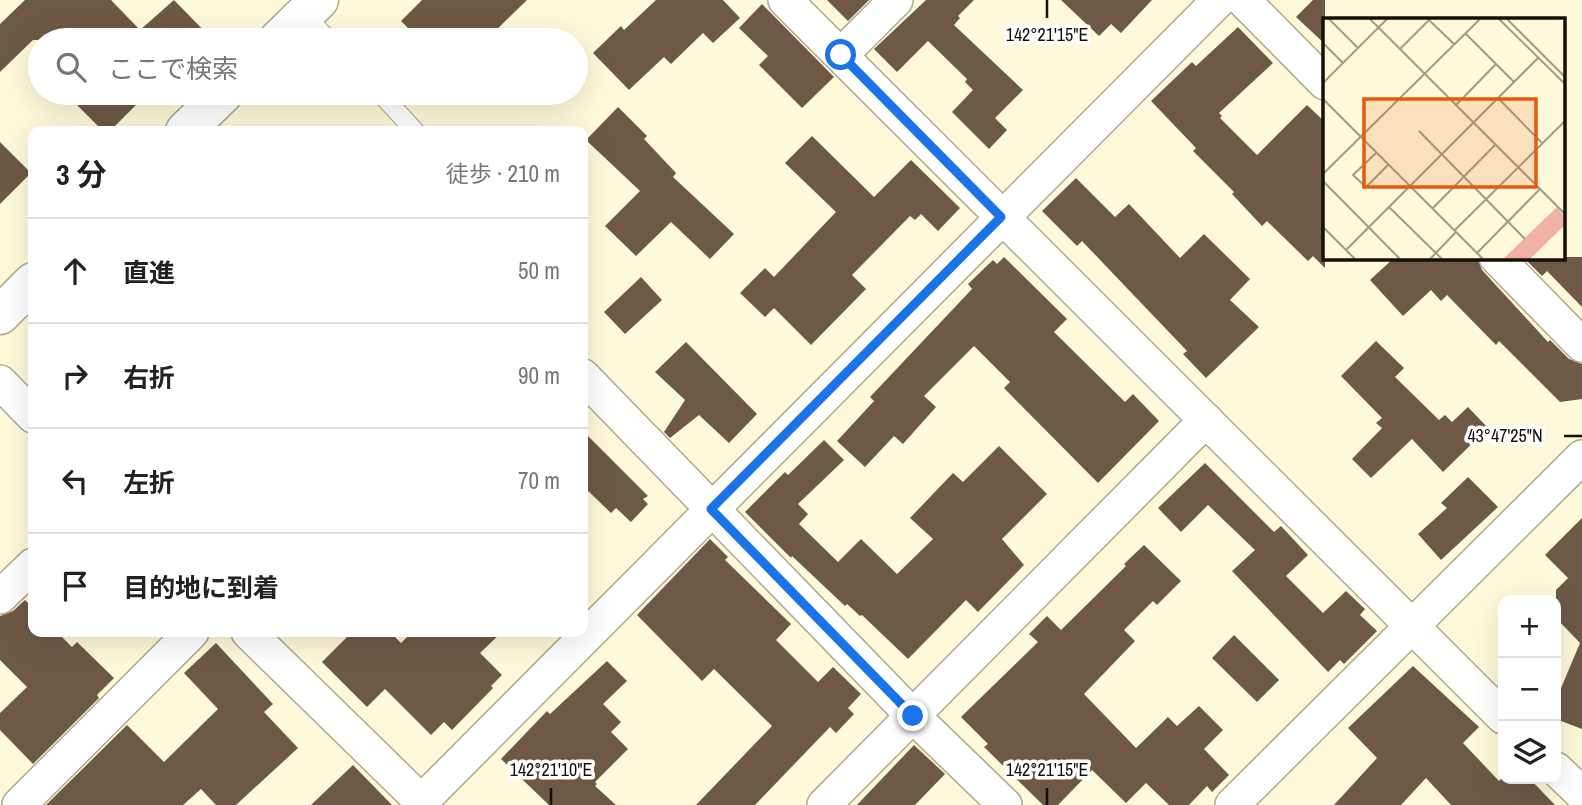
<!DOCTYPE html>
<html lang="ja">
<head>
<meta charset="utf-8">
<style>
  body { margin:0; font-family:"Archivo Narrow","Noto Sans JP",sans-serif; background:#f6f6f6; color:#222 }
  .controls { position:absolute; right:21px; bottom:21px; display:grid; overflow:hidden; border-radius:14px; box-shadow:0 7px 28px #0002 }
  .controls button { width:63px; height:63px; display:grid; place-items:center; padding:0; border:0; border-bottom:2px solid #e0e0e0; background:#fff; color:#222; font:35px sans-serif }
  .stop { position:absolute; width:21px; height:21px; margin:-16px; border:5px solid #1a73e8; border-radius:50%; background:#fff }
  .stop.end { background:#1a73e8; border-color:#fff; box-shadow:0 2px 7px #0008 }
  .list { margin:0; padding:0; list-style:none }
  h2 { display:flex; justify-content:space-between; align-items:center; height:91px; margin:0; padding:0 28px; font-size:30px }
  h2 small { font-size:23px; font-weight:400; color:#767676 }
  .list li { display:grid; grid-template-columns:46px 1fr auto; gap:21px; align-items:center; box-sizing:border-box; height:105px; padding:0 28px; border-top:2px solid #e0e0e0 }
  .list b { display:block; font-size:26px; white-space:nowrap }
  .list em { font-size:23px; font-style:normal; color:#767676 }
  .icon { flex:none; width:38px; height:38px; fill:none; stroke:currentColor; stroke-width:2; stroke-linecap:round; stroke-linejoin:round }
  .map { position:relative; flex:none; width:1582px; height:805px; overflow:hidden }
  .search { position:absolute; background:#fff; box-shadow:0 7px 28px #0002; left:28px; top:28px; width:560px; height:77px; display:flex; align-items:center; gap:18px; box-sizing:border-box; padding:0 24px; border-radius:38px; color:#767676; font-size:26px }
  .panel { position:absolute; background:#fff; box-shadow:0 7px 28px #0002; left:28px; top:126px; width:560px; height:511px; border-radius:14px }
  .map>svg:first-child { display:block }
  .building { fill:#6e5946 }
  .lines { fill:none; stroke-linecap:round; stroke-linejoin:round }
  .lane-casing { stroke:#afa98d; stroke-width:20 }
  .street-casing { stroke:#afa98d; stroke-width:36 }
  .secondary-casing { stroke:#afa98d; stroke-width:41 }
  .lane { stroke:#fff; stroke-width:18 }
  .street { stroke:#fff; stroke-width:33 }
  .secondary { stroke:#fff; stroke-width:38 }
  .route { stroke:#1a73e8; stroke-width:9 }
  .ticks { fill:none; stroke:#131107; stroke-width:2.5 }
  .inset-road { fill:none; stroke:#a09c86; stroke-width:2 }
  .view { fill:#e8590c; fill-opacity:0.15; stroke:#e8590c; stroke-width:3.5 }
  .inset-edge { fill:none; stroke:#131107; stroke-width:3.5 }
  .ticks-label { font-size:18px; text-anchor:middle; fill:#131107; stroke:#fff; stroke-width:7; stroke-linejoin:round; paint-order:stroke }
</style>
</head>
<body>
<div class="map">
<svg width="1582" height="805" viewBox="0 0 1582 805">
  <rect width="100%" height="100%" fill="#fef9da"/>
  <!-- building -->
  <g class="building">
    <path d="M25,0H111L140,30L174,0L213,40H33L0,72V24Z"/>
    <path d="M422,0H527L486,40H397L409,29L401,21Z"/>
    <path d="M656,0H723L740,18L713,43L703,33L671,64L664,57L629,90L593,53L621,26L624,30Z"/>
    <path d="M827,0H869L848,21Z"/>
    <path d="M926,0H974L958,16L960,18L954,25L1023,90L995,118L1007,130L989,149L952,112L973,90L965,82L967,79L928,41L897,72L874,49Z"/>
    <path d="M1061,0H1152L1121,33L1111,24L1099,36Z"/>
    <path d="M1313,0H1325V44L1296,17Z"/>
    <path d="M762,4L834,77L802,108L759,65L768,56L739,28Z"/>
    <path d="M1238,27L1273,63L1219,113L1222,116L1220,118L1257,155L1307,105L1325,122V268L1313,256L1308,261L1267,221L1262,226L1232,194L1234,192L1193,151L1196,148L1151,101L1192,62L1196,66Z"/>
    <path d="M65,93H124L136,105L110,131H103Z"/>
    <path d="M618,107L647,136L644,139L676,173L673,177L734,234L710,259L671,222L636,256L605,226L640,191L586,140Z"/>
    <path d="M812,136L874,197L911,160L960,208L938,231L921,214L915,220L910,216L852,275L866,289L811,345L774,308L765,317L740,293L765,268L774,277L836,212L785,163Z"/>
    <path d="M0,142L31,173L0,204Z"/>
    <path d="M1076,178L1115,217L1129,204L1180,258L1204,234L1250,279L1230,300L1259,327L1206,378L1183,354L1187,351L1082,241L1077,246L1042,211Z"/>
    <path d="M1004,257L1067,319L1054,332L1125,402L1133,394L1159,421L1098,483L1004,388L1010,382L974,346L924,396L936,407L903,444L894,436L865,467L837,441L874,401L870,397L972,289L968,284L993,260L997,264Z"/>
    <path d="M1395,257H1477L1482,270L1548,342L1550,340L1569,359L1582,364V399L1560,402L1499,341L1496,345L1447,295L1441,301L1431,290L1403,316L1370,280Z"/>
    <path d="M1523,257H1582V307L1547,271L1542,276Z"/>
    <path d="M641,277L662,300L625,334L604,312Z"/>
    <path d="M1376,341L1404,368L1395,377L1439,420L1445,415L1452,422L1468,407L1488,428L1443,472L1412,439L1371,478L1352,459L1382,428L1376,423L1382,418L1341,376Z"/>
    <path d="M686,342L757,414L729,443L699,415L670,438L664,432L685,400L655,372Z"/>
    <path d="M583,431L648,496L643,499L648,504L631,522L616,508L611,513L583,486Z"/>
    <path d="M824,440L844,460L798,504L808,514L799,524L838,562L861,539L897,574L933,539L910,518L953,473L963,482L999,446L1047,494L1002,539L1024,565L978,612L966,600L908,659L862,615L860,616L847,604L845,606L792,556L791,558L745,512L785,472L788,475Z"/>
    <path d="M1205,463L1274,532L1281,526L1308,555L1286,576L1323,613L1346,591L1365,609L1360,615L1377,631L1344,664L1340,660L1328,672L1232,571L1255,550L1208,505L1181,532L1158,508Z"/>
    <path d="M1468,477L1498,507L1441,560L1418,534L1447,508L1441,503Z"/>
    <path d="M1582,518V729L1556,719V700L1580,643L1556,618V590L1568,578L1545,555Z"/>
    <path d="M710,539L728,557L725,560L791,624L776,640L818,682L833,667L861,694L848,708L854,714L836,733L830,727L755,805H696L772,726L714,669L702,681L637,615Z"/>
    <path d="M1144,545L1181,581L1157,605L1153,601L1124,630L1135,641L1084,694L1136,748L1168,717L1177,726L1199,706L1223,730L1204,749L1229,775L1212,792L1207,786L1189,805H1169L1146,783L1126,803L1092,770L1058,805H1043L984,747L988,744L961,717L1038,642L1029,634L1047,616L1061,630L1126,566L1124,564Z"/>
    <path d="M25,600L33,608V632H57L72,647L77,642L114,678L97,695L99,698L33,764L0,730V713L27,687L0,660V616L13,611Z"/>
    <path d="M352,632H390L401,643L412,632H502L480,653L502,675L491,686L493,688L452,730L444,722L431,735L385,689L367,707L322,662Z"/>
    <path d="M1234,635L1279,680L1257,702L1212,658Z"/>
    <path d="M216,643L273,704L264,712L298,748L236,805H216L201,789L183,805H46L127,725L164,762L218,709L184,673Z"/>
    <path d="M607,661L627,681L603,704L621,722L611,732L628,749L595,782L597,784L595,786L616,805H549L501,759L547,711L550,714Z"/>
    <path d="M1413,666L1479,727L1463,743L1499,781L1501,779H1530L1555,805H1451L1426,778L1401,805H1334L1377,758L1348,728Z"/>
    <path d="M914,745L945,774L915,805H857Z"/>
    <path d="M353,765L392,805H311Z"/>
  </g>
  <g class="lines">
    <defs>
      <g id="lane">
        <path d="M304,15L329,40"/>
        <path d="M380,93L415,131"/>
      </g>
      <g id="street">
        <path d="M785,0L1503,717"/>
        <path d="M1243,0L1325,83"/>
        <path d="M841,55L896,0"/>
        <path d="M1496,257L1582,345"/>
        <path d="M583,376L913,716L1005,805"/>
        <path d="M0,382L33,416"/>
        <path d="M0,597L33,565"/>
        <path d="M248,632L425,805"/>
        <path d="M1556,769L1582,794"/>
        <path d="M19,805L192,632"/>
        <path d="M418,805L1219,0"/>
        <path d="M824,805L1206,420"/>
        <path d="M1232,805L1582,457"/>
      </g>
      <g id="secondary">
        <path d="M278,40L319,0"/>
        <path d="M185,131L224,93"/>
        <path d="M0,315L33,282"/>
      </g>
    </defs>
    <!-- lane casing -->
    <use href="#lane" class="lane-casing"/>
    <!-- street casing -->
    <use href="#street" class="street-casing"/>
    <!-- secondary casing -->
    <use href="#secondary" class="secondary-casing"/>
    <!-- lane -->
    <use href="#lane" class="lane"/>
    <!-- street -->
    <use href="#street" class="street"/>
    <!-- secondary -->
    <use href="#secondary" class="secondary"/>
  </g>
  <g class="lines">
    <!-- route -->
    <path class="route" d="M841,55L1001,217L711,509L913,716"/>
  </g>
  <!-- ticks -->
  <path class="ticks" d="M1047,0V18M1564,436H1582M551,788V805M1047,788V805"/>
  <!-- overview -->
  <g transform="translate(1323 18)">
    <rect width="242" height="242" fill="#fef9da"/>
    <path d="M234,189L241,198V208L207,241H180Z" fill="#f2b1a7"/>
    <path class="inset-road" d="M5,0L35,30M46,0L242,196M175,0L242,66M183,0L242,59M106,2L131,26M142,15L191,64M0,25L20,45M77,31L108,0M0,65L65,0M175,80L219,125M0,81L160,241M133,87L173,46M96,113L202,221M53,135L30,157L43,169L65,147M0,156L158,0M0,163L77,241M66,189L119,241M109,191L172,127M0,209L32,241M131,213L242,103M23,232L216,39M154,235L217,171M107,241L133,214"/>
    <path class="view" d="M41,81H213V169H41Z"/>
    <rect width="242" height="242" class="inset-edge"/>
  </g>
  <g class="ticks-label">
    <text x="1047" y="41">142°21'15"E</text>
    <text x="1505" y="442">43°47'25"N</text>
    <text x="551" y="776">142°21'10"E</text>
    <text x="1047" y="776">142°21'15"E</text>
  </g>
</svg>
<div class="controls">
<button>+</button>
<button>−</button>
<button><svg class="icon" aria-label="layers" viewBox="0 0 24 24"><path d="M12 4l9 5-9 5-9-5zM3 14l9 5 9-5"/></svg></button>
</div>
<div class="stop" style="left:841px;top:55px"></div>
<div class="stop end" style="left:913px;top:716px"></div>
<div class="search"><svg class="icon" aria-label="search" viewBox="0 0 24 24"><circle cx="10" cy="10" r="6"/><path d="M15 15l6 6"/></svg>ここで検索</div>
<section class="panel">
<h2>3 分<small>徒歩 · 210 m</small></h2>
<ul class="list">
<li><svg class="icon" aria-label="ahead" viewBox="0 0 24 24"><path d="M12 20V5M6 11l6-6 6 6"/></svg><div><b>直進</b></div><em>50 m</em></li>
<li><svg class="icon" aria-label="right" viewBox="0 0 24 24"><path d="M7 20v-9h11M14 6l5 5-5 5"/></svg><div><b>右折</b></div><em>90 m</em></li>
<li><svg class="icon" aria-label="left" viewBox="0 0 24 24"><path d="M17 20v-9H6M10 6l-5 5 5 5"/></svg><div><b>左折</b></div><em>70 m</em></li>
<li><svg class="icon" aria-label="arrive" viewBox="0 0 24 24"><path d="M6 21V4h12l-3 4 3 4H6"/></svg><div><b>目的地に到着</b></div></li>
</ul>
</section>
</div>
</body>
</html>
